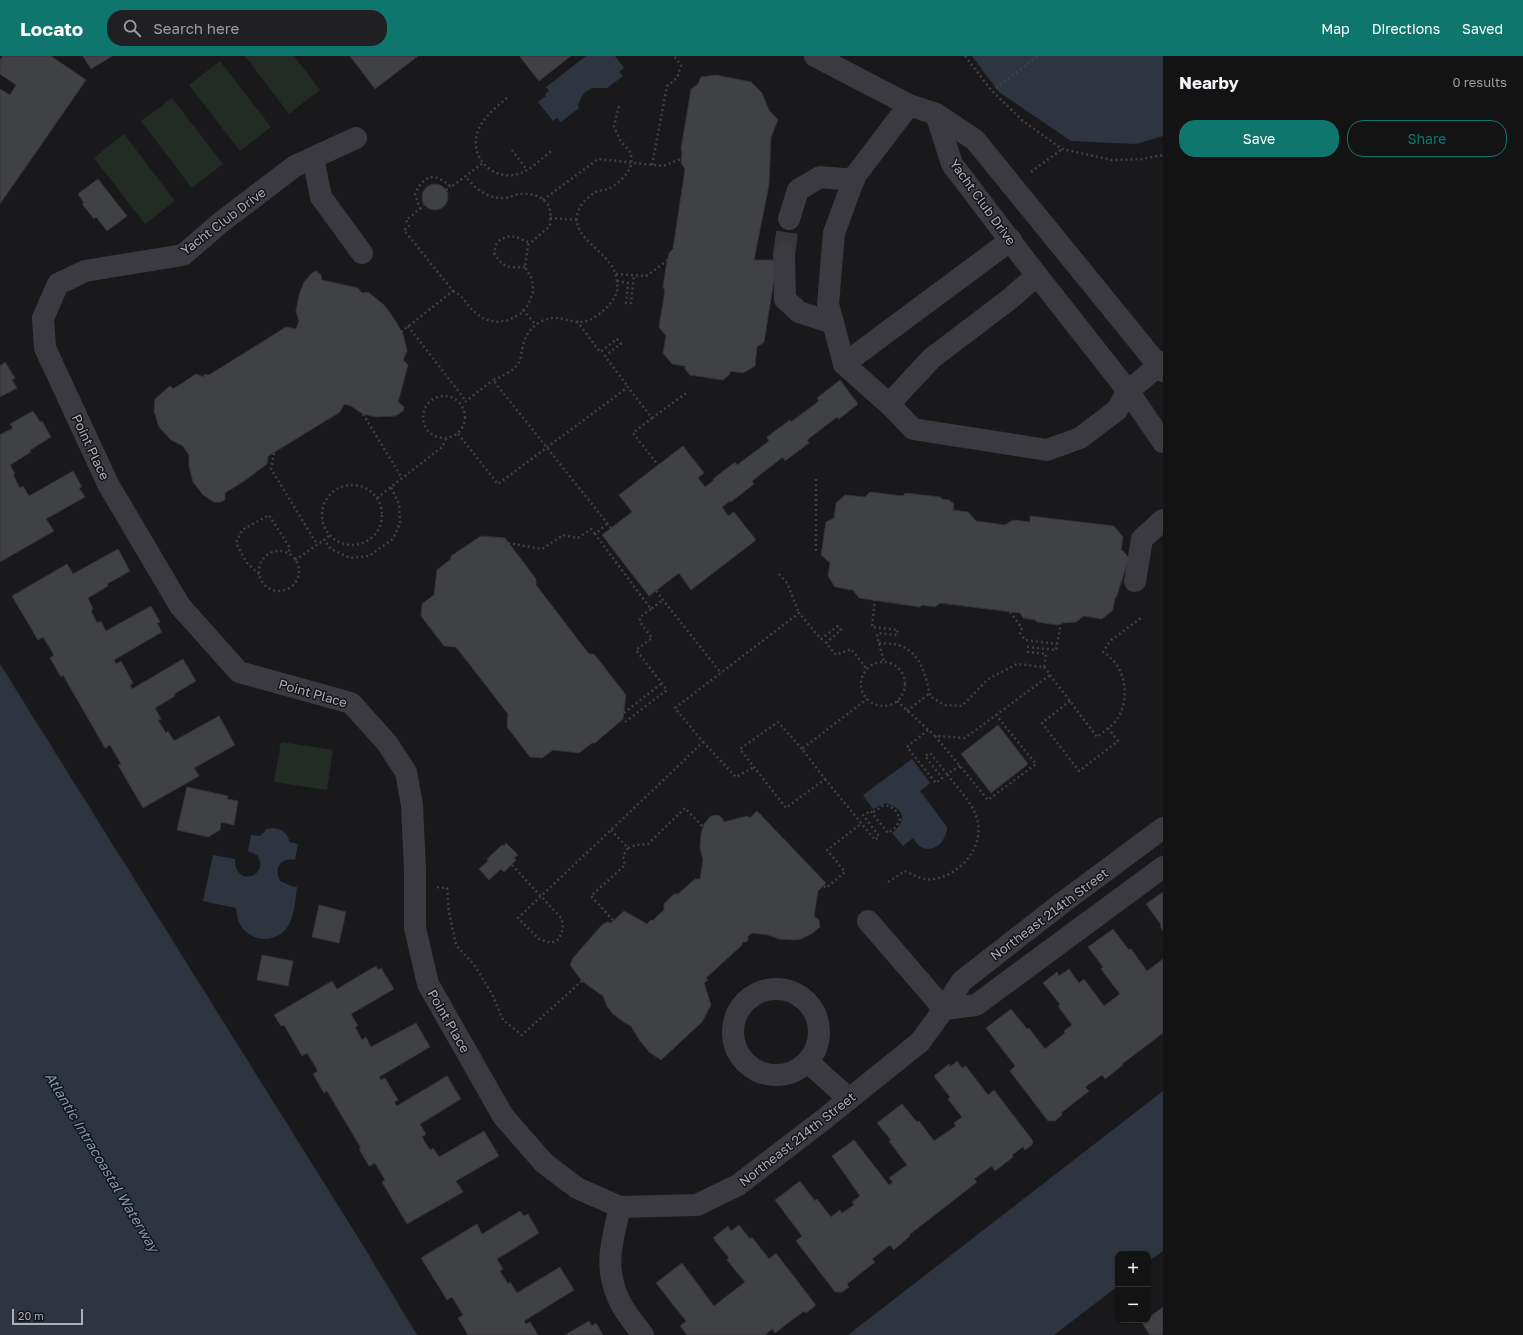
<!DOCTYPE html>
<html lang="en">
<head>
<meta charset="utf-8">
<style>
  body { margin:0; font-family:"Golos Text",sans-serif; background:#202022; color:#f1f3f6 }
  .controls { position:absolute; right:12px; bottom:12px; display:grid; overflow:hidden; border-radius:8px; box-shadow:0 1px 3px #0004 }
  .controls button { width:36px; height:36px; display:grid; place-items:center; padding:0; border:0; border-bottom:1px solid #323234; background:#131314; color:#f1f3f6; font:20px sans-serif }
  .scale { position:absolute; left:12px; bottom:10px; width:71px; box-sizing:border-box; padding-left:4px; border:2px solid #abaebb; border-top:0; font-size:11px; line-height:14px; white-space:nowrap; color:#abaebb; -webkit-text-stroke:3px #141416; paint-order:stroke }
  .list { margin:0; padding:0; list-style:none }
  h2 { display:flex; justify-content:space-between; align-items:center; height:52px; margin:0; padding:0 16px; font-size:17px }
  h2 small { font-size:13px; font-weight:400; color:#9d9ea0 }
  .actions { display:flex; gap:8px; padding:12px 16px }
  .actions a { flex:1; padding:9px 0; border:1px solid #0f766e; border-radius:16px; text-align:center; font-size:14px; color:#0f766e }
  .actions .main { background:#0f766e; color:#fff }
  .icon { flex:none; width:22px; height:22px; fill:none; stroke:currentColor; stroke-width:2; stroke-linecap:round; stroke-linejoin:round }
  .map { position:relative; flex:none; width:1163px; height:1279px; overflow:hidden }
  header { display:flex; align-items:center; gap:24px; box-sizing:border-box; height:56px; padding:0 20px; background:#0f766e; color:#fff }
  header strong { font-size:19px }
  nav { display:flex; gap:22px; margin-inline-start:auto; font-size:14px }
  .search { width:280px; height:36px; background:#202022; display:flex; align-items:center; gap:10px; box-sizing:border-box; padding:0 14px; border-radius:16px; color:#9d9ea0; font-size:15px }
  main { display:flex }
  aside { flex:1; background:#131314 }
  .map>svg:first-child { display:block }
  .green { fill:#232b25 }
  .water { fill:#2e3540 }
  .building { fill:#404145; stroke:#343337 }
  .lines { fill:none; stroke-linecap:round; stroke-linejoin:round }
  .minor-tunnel { stroke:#36373b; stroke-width:22; stroke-dasharray:22 11; stroke-linecap:butt }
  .path { stroke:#404147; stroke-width:2.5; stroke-dasharray:2 3; stroke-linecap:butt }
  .minor { stroke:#3a3a40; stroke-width:22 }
  .labels { text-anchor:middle; stroke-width:3; stroke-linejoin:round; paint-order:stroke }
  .street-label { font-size:13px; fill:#abaebb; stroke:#141416 }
  .water-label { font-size:14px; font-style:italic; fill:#8296b6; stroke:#141416 }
</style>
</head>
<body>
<header>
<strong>Locato</strong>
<div class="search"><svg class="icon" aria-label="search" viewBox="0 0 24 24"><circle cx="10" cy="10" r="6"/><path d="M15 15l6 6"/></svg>Search here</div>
<nav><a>Map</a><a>Directions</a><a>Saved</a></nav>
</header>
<main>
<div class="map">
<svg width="1163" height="1279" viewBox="0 0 1163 1279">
  <rect width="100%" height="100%" fill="#19191b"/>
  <!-- green -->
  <g class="green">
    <path d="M245,0H294L320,34L289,58Z"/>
    <path d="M220,5L271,71L240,95L189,29Z"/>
    <path d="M172,42L223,108L192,132L141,65Z"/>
    <path d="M124,78L175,145L145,168L94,102Z"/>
    <path d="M281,686L333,694L327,734L274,726Z"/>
  </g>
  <!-- water -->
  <g class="water">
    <path d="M586,0H615L624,12L619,16L623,20L607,32H592L584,37L578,48L579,52L561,66L557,62L553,65L538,46L546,40L545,38L549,35L546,31Z"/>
    <path d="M972,0H1163V80L1136,88L1071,85L999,36Z"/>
    <path d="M0,608L364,1191L417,1279H0Z"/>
    <path d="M912,703L930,727L920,735L947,771C947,784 935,798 921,791C918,789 915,785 913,782L903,790L892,777C908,764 904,753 886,747L873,753L863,739Z"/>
    <path d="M272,772C283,773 286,776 290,786L298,788L295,804C279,801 274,813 280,825L291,830L297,831C295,844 295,859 288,870C276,889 249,886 239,867C237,862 237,857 236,852L203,845L213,799L235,803C234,832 271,821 257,799L248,795L251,779L260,780L267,773Z"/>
    <path d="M1163,1035V1195L1148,1206V1198H1118V1230L1054,1279H848Z"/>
  </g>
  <!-- building -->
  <g class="building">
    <path d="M3,0H51L86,24L0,148V33L10,39L16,29L0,18V4Z"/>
    <path d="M83,0H112L91,13Z"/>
    <path d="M350,0H418L375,33Z"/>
    <path d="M521,0H571L539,25L520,1Z"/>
    <path d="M716,19L751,26L762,37L769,54L778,64L771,81L769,129L754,204H772L775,207V218L764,286L757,291L755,310L743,317L730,315V318L723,324L690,319L685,313V310L672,308L663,297L666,280L659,271L665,234L663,231L666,211L669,197L673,193L685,113L681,107L682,96L681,93L691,33L698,28L701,21Z"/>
    <path d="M98,123L127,160L107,175L96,161L94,163L82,148L84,147L78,138Z"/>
    <circle cx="435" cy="141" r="13"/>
    <path d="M316,215L321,219L322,224L358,232L362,237L368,236L373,240L384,249L395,264L403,278L407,295L403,304L408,309L398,346L404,351L403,355L395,360L376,361L363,358L351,350L344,348L340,356L268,400L267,408L247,423L225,437V444L220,446H214L203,439L193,426L189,410V399L183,390L171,384L159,371L154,355L155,343L170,330L173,333L196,318L204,321V318L209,319L286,271L296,273L299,265L296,255L299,239L304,226L312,217Z"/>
    <path d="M5,306L15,322L12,324L17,332L0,341V310Z"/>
    <path d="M840,324L858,348L839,363L837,361L807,384L809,387L785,405L783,401L752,425L754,428L731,446L730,445L722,451L728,460L734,456L756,484L691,534L679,517L649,540L602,479L632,456L619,439L683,390L704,417L698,422L705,431L714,424L713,423L735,406L737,409L769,385L767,381L790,364L791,366L819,345L817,342Z"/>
    <path d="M33,355L40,366L42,365L51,381L30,394L31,396L10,409L15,418L13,419L20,432L23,430L29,440L73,415L82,431L79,432L85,441L46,463L54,475L0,506V379L13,372L10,368Z"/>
    <path d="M870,436L903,440L905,437L940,441L942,443L949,444L954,448L953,454L968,456L976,465L1005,469L1013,464L1030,466V460L1114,470L1123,481L1121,494L1123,495L1129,502L1116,542L1115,541L1113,554L1102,563L1084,560L1076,566L1061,567L1058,569L1037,566L1035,564L1023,562L1020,557L940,547L935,551L922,549L920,551L859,542L853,534L835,531L828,520L830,507L821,499L826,466L834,462L836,447L845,439L865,441Z"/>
    <path d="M481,480L505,482L536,523V529L589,598H594L626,639L623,663L595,687H592L579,697L553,694L542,702L530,701L507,671L508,658L456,591L444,590L421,560L422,548L434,539L437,514L451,503V500Z"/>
    <path d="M118,493L130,515L107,528L108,530L88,542L93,553L91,555L97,567L101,565L106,575L151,550L160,566L157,567L162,576L114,604L116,608L121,605L133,627L130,629L132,633L183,603L196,625L174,638L175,640L155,652L161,663L158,664L166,677L168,675L174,685L219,660L235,689L194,712L199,720L143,752L118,709L121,708L110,689L105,692L63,619L61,621L50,602L54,599L43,581L38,584L12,540L67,508L73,518Z"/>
    <path d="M998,669L1028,708L991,737L961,698Z"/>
    <path d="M187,731L228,740L227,743L238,745L234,769L221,766L220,774L208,781L177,774Z"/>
    <path d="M757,755L826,827L818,835L814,860L819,864L820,871L813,877L801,883L795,884L779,883L768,879L752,877L748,880V884L746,886H742V889L706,922L708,924L704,927L711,949L702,966L661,1004L649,996L640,985L631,970L625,967L613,958L607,950L603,940L582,925L570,909L573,902L602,869L607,866L611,867L624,855L647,868L651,864L652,865L664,854V848L674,838H678L695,823H700L703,804L700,792L701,778L704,768L711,760L718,759L722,762L724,766L747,760L750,762Z"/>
    <path d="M506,787L518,799L514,802L516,804L504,816L501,813L489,824L479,813L488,805L487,803L502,789L504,790Z"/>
    <path d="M1163,836V875L1160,870L1161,869L1146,848Z"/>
    <path d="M319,849L346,856L339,887L312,881Z"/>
    <path d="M1113,873L1129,894L1131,893L1147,915L1163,903V977L1122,1008L1123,1009L1105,1023L1102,1019L1085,1031L1089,1035L1061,1057L1062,1059L1055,1065H1048L1010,1015L1015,1010L986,972L1011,953L1027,973L1029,972L1045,993L1065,977L1064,975L1072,969L1058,950L1060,948L1043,927L1057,916L1059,920L1069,913L1079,927L1084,923L1104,950L1120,938L1101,913L1103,911L1088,891Z"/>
    <path d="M262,899L293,905L288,930L257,924Z"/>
    <path d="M376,910L378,914L381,912L394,933L351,958L358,970L355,971L362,984L366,981L371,991L416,967L430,991L379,1021L381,1024L385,1022L398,1044L394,1046L397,1050L447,1020L461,1043L420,1068L426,1078L422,1081L430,1094L433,1092L439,1101L484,1075L499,1100L456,1125L463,1136L407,1168L382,1126L385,1124L375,1107L369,1110L359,1093L361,1092L327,1035L324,1037L313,1018L318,1015L307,997L302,1000L284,969L281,970L274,959L332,925L337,933Z"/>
    <path d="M957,1005L962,1012L966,1010L988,1039L994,1034L1033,1085L1032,1089L1025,1094L1023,1091L1012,1099L1013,1101L995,1115L992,1110L974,1123L977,1126L909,1179L910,1180L894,1194L890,1189L872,1203L875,1206L847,1228L849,1231L842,1236H835L796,1185L802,1180L775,1144L800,1125L815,1145L817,1143L831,1161L840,1154L842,1157L854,1149L852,1146L860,1140L832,1100L854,1084L889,1129L893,1126L889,1122L907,1109L889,1085L891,1084L877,1067L902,1048L917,1066L919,1065L934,1085L956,1070L954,1067L962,1061L948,1043L950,1041L934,1020L949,1008L950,1011Z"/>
    <path d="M520,1155L524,1160L528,1158L539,1177L497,1203L503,1213L500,1215L508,1228L510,1226L517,1237L560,1211L574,1234L524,1265L526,1268L530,1266L538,1279H468L458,1262L463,1259L452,1241L447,1244L421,1202L477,1168L482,1178Z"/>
    <path d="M739,1169L750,1183L752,1181L769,1203L776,1197L815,1248V1250L806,1257L804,1255L775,1277L772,1273L765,1279H687L680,1270L686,1265L656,1227L682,1207L714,1250L745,1226L727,1204L729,1202L713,1182L728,1170L731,1175Z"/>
    <path d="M1163,1251V1279H1150L1142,1267L1148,1264V1262Z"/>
    <path d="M589,1265L592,1270L596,1267L603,1279H565Z"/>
  </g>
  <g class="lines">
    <!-- minor-tunnel -->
    <path class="minor-tunnel" d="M784,198L789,163"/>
    <!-- path -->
    <g class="path">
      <path d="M965,0L992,35L1023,65L1062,93L1112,104L1142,103L1163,99"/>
      <path d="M996,32L1038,0"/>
      <path d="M507,42C494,53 479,64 476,83C473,107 498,126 521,117C532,113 543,101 553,94"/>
      <path d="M512,94L527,114"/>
      <path d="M652,109L667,30L677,22L681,9L674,0"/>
      <path d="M1031,116L1062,93"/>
      <path d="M446,134L451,131"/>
      <path d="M543,144L598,103L663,110L681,103"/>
      <path d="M420,153L424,149"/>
      <path d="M550,162L578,164"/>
      <path d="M525,211C509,212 503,212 494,197L497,186C511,176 515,181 530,187"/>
      <path d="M616,218L646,220L668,204"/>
      <path d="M617,225L628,227L626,247H631L634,219"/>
      <path d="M453,235L461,240L472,254L484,263L496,266L509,264L520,258L528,249L533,236L532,223L525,211L528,189L550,170C550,165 551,159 550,154C546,140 532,137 519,138C514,139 509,142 504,142C487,143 475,132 465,120"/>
      <path d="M523,254L536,269"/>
      <path d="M577,265L600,296L617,283L621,288L605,300L628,331"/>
      <path d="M408,270L466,345"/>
      <path d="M401,276L453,235L404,174L409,170L406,164L420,153L415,138C424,118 435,116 451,131L483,107"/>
      <circle cx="444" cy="361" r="21"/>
      <path d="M465,346L493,324"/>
      <path d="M363,358L402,422"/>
      <path d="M652,362L688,336"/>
      <path d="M458,378L498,428L628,331L652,362L633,377L658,409"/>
      <path d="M274,397L271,413L317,488"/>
      <circle cx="352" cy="459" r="30"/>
      <path d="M377,442L442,391L446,383"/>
      <path d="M607,468L595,478L651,553L663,544"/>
      <path d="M611,472L493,324C500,322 514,314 518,308C521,304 521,298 522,294C524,281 530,271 542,265C559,257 568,267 583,266C592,265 608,252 612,245C617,238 618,235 617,226C616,196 569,185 578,156C581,147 589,140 596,136C600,134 604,134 608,133C617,129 626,120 630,112C632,108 631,102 631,97L620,84L614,70L619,50"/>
      <path d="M329,480L324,484L331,493L350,502L369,500L393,483L400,467L399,448L391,431"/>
      <path d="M508,487L542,493L563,479L578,482L591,473L595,478"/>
      <path d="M816,495V423"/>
      <circle cx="279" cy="515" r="20"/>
      <path d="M295,504L324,484"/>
      <path d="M259,518L247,507L236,487L242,474L269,459L290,492L288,497"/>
      <path d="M779,518L787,527L799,557"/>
      <path d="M656,535L721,617"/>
      <path d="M875,543L872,571L898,574L897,579L878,577L877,580L884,606"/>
      <path d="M1010,556L1022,572L1020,577L1025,584L1057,588"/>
      <path d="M879,587C885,588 892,587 898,589C921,596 926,620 930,640L944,649L962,650L988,623L1017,608L1044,611L1046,598L1028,596V591L1056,594L1061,567"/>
      <circle cx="883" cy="628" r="22"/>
      <path d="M1044,611L1097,681C1103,676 1114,669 1118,662C1130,640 1126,610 1103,596L1110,585L1141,562"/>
      <path d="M897,645L935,680L965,682L1050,619"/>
      <path d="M1070,645L1042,667L1079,715L1118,685L1108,672"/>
      <path d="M907,655L930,637"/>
      <path d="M624,657L662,627"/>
      <path d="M625,666L667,634L636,594L652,582L640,566V561L651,553"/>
      <path d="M928,674L907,691L936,727L942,722L925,700L930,697L947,718L960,710"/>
      <path d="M935,680L988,744L1036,708L996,659"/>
      <path d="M703,686L736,721L754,711"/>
      <path d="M802,693L778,666L740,693L786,752L825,723L802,693L867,643"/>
      <path d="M825,723L875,784L879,780L863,759L871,755L872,757L888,777L896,771L900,764C897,754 894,751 884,749L872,757"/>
      <path d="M611,774L628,792L623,800L625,809L591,840L613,864"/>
      <path d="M628,792L636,789L648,788L685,752L703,771"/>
      <path d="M512,809L562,863L563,873L559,883L551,887L539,883L518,862C580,803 642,745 703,686L675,652L799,557L821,583L838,570L841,574L826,587L836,599L851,593L867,613"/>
      <path d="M888,826L905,815C913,819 924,825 934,823C959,819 982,794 978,768C976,750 958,733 947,718"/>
      <path d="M824,830L826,832L845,816L827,794L862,767"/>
      <path d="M437,831L447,832L449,856L456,889L475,910L492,938L503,964L522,979L582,925"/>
    </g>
    <!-- minor -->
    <g class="minor">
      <path d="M815,0L909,49L936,58L975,84L1163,315"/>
      <path d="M909,49L855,120L834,177L828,248L844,308L891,350L913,373L1047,394L1080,382L1117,354L1128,335L1163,306"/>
      <path d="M936,58L952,108L1025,204L1128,335L1163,386"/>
      <path d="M356,82L295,110L220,167L183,199L85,215L58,228L43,262L45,292L108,428L180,550L239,616L351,647L387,687L406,716L412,749L415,814V872L428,928L503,1060L544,1107L577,1132L620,1151L697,1149L738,1129L823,1064L920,986L944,953L962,925L1062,847L1163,772"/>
      <path d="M313,102L321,141L362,197"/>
      <path d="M789,163L798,134L820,121L854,124"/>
      <path d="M784,198L785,243L799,256L833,267"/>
      <path d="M844,308L1011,184"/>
      <path d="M889,348L932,302L1011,242L1037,219"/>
      <path d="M1135,525L1142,483L1163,464"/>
      <path d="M868,865L944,953"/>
      <circle cx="776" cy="976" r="43"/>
      <path d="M944,953L976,949L1163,811"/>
      <path d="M808,1006L849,1043"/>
      <path d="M620,1151C612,1186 603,1211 620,1246C625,1257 635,1268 643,1279"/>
    </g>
  </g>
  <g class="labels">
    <!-- street labels -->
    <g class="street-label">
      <text transform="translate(983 146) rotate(54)" y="5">Yacht Club Drive</text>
      <text transform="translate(223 165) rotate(-37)" y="5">Yacht Club Drive</text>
      <text transform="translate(91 391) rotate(65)" y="5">Point Place</text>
      <text transform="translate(313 637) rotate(16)" y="5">Point Place</text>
      <text transform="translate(1049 858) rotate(-37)" y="5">Northeast 214th Street</text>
      <text transform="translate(449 965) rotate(60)" y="5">Point Place</text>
      <text transform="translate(797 1083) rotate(-38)" y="5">Northeast 214th Street</text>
    </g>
    <!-- water labels -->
    <g class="water-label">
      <text transform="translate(102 1106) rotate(59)" y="5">Atlantic Intracoastal Waterway</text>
    </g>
  </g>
</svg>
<div class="controls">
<button>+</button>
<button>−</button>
</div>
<div class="scale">20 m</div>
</div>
<aside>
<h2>Nearby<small>0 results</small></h2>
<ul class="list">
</ul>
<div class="actions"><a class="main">Save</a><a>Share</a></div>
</aside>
</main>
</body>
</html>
